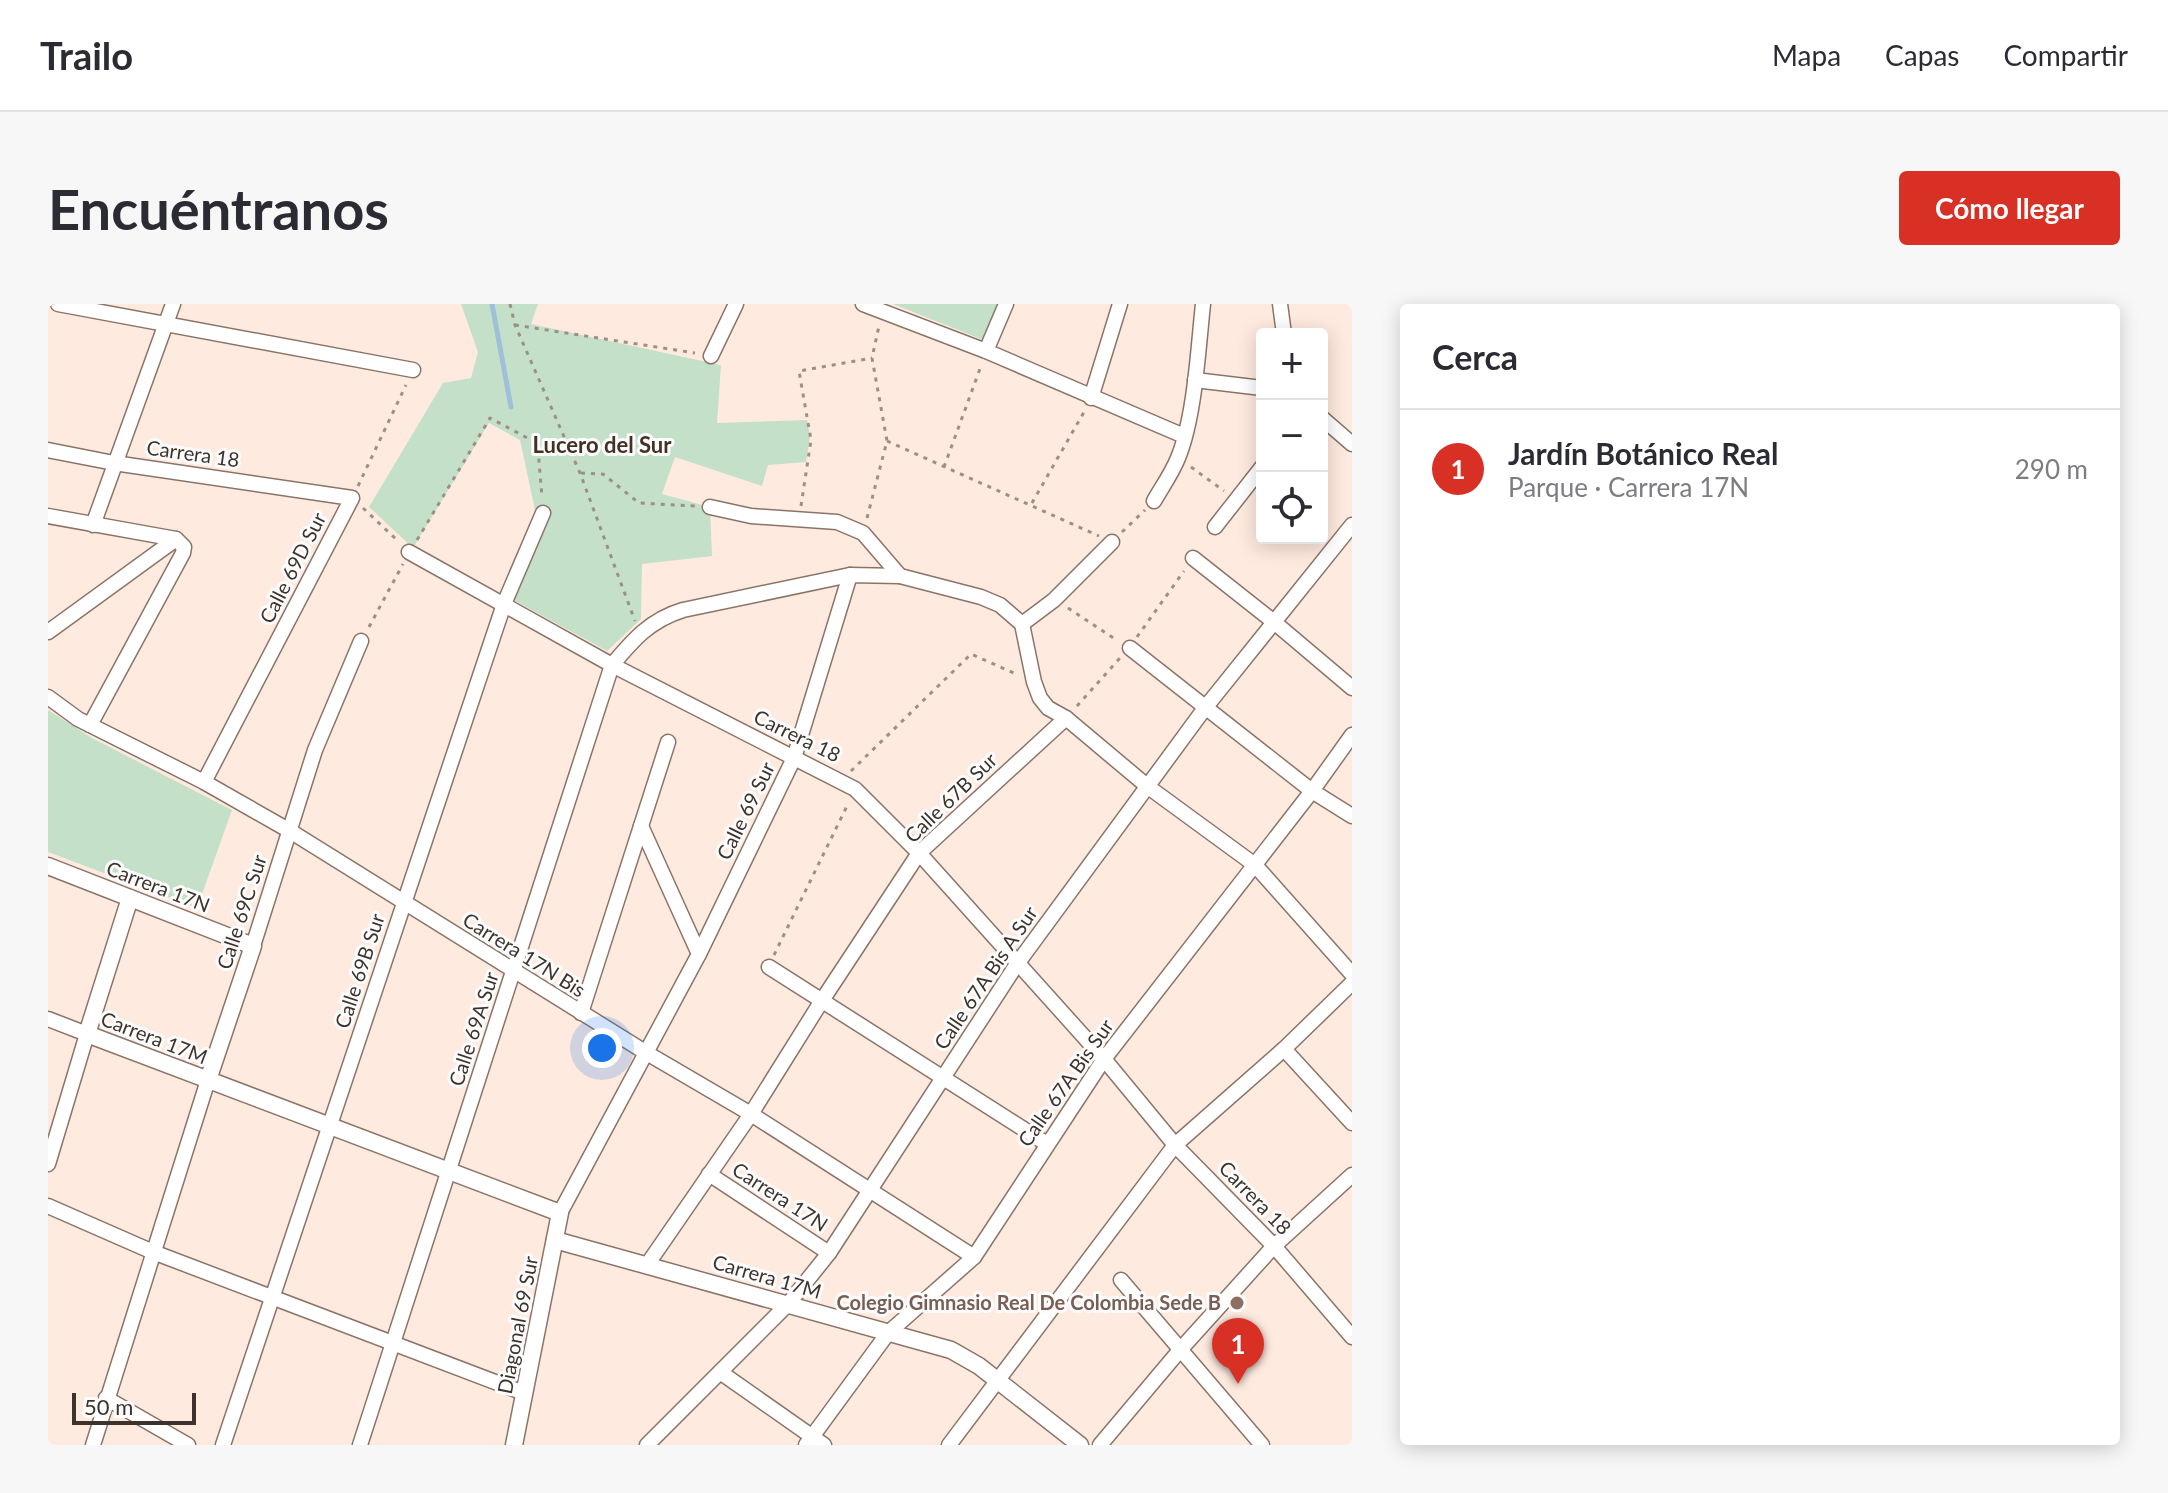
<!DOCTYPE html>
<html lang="es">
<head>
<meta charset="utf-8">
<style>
  body { margin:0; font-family:Lato,sans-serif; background:#f7f7f7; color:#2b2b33 }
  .controls { position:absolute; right:24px; top:24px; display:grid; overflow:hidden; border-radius:8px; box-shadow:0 4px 20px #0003 }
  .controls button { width:72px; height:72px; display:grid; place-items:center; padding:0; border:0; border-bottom:2px solid #e1e1e2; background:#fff; color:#2b2b33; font:40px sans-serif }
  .scale { position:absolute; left:24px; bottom:20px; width:124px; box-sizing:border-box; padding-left:8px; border:4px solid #3d332d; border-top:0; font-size:22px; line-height:28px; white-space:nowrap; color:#3d332d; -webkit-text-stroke:6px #fcfcfc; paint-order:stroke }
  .you { position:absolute; left:554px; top:744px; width:28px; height:28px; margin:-20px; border:6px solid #fff; border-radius:50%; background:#1a73e8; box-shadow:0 0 0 12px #1a73e833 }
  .badge { display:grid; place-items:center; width:52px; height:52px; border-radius:50%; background:#d93025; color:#fff; font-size:26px; font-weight:700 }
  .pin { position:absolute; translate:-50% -66px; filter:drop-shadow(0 2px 4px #0008) }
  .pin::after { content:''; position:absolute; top:42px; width:28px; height:24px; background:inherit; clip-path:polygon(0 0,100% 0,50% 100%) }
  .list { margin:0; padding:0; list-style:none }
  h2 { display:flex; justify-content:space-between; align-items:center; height:104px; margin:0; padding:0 32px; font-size:34px }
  h2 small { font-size:26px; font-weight:400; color:#7c7c81 }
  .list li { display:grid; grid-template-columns:52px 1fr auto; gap:24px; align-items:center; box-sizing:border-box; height:120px; padding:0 32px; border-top:2px solid #e1e1e2 }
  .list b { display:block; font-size:30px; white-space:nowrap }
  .list p { margin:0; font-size:26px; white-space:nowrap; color:#7c7c81 }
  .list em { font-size:26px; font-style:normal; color:#7c7c81 }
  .icon { flex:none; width:44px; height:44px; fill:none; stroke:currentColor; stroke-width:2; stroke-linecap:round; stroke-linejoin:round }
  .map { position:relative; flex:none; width:1304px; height:1141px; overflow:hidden; border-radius:8px }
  header { display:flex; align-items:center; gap:48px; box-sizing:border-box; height:112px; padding:0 40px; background:#fff; border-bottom:2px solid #e1e1e2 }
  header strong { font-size:38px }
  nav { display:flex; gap:44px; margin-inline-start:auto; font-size:28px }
  .intro { display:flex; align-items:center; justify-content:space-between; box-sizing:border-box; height:192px; padding:0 48px }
  h1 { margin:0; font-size:56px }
  .button { padding:20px 36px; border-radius:8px; background:#d93025; color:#fff; font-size:28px; font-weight:700 }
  main { display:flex; gap:48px; padding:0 48px }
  aside { flex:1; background:#fff; border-radius:8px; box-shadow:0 4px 20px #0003 }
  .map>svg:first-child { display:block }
  .green { fill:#c4e0c8 }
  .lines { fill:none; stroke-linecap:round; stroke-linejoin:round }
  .stream { stroke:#a0c0da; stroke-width:5 }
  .minor-casing { stroke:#8b7467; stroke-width:17 }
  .tertiary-casing { stroke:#8b7467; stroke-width:19 }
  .path { stroke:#9e8f86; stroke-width:3; stroke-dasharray:4 6; stroke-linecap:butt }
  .minor { stroke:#fff; stroke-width:14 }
  .tertiary { stroke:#fff; stroke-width:16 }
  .education-dot { fill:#8d6e63; stroke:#fcfcfc; stroke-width:3 }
  .labels { text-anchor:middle; stroke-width:6; stroke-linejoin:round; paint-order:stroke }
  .street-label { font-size:20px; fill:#3d332d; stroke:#fcfcfc }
  .education-label { font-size:20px; font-weight:bold; fill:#785e54; stroke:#fcfcfc; text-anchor:end }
  .neighbourhood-label { font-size:22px; font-weight:bold; fill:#443125; stroke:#fcfcfc }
</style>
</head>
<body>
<header>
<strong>Trailo</strong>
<nav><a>Mapa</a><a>Capas</a><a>Compartir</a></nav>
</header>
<div class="intro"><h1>Encuéntranos</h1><a class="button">Cómo llegar</a></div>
<main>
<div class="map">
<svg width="1304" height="1141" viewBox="0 0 1304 1141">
  <rect width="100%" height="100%" fill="#ffeadf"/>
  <!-- green -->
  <g class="green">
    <path d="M413,0H490L483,20L673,61L669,119L759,116L762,132L758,158L720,161L714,182L627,153L614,190L662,203L664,252L594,260L593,315L559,347L458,292L487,206L472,136L441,119L365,244L321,203L395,79L423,74L430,48Z"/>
    <path d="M845,0H951L938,37Z"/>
    <path d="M0,406L44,434L184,506L149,604L0,548Z"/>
  </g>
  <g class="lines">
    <!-- stream -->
    <path class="stream" d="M444,0L463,103"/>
    <defs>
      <g id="minor">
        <path d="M10,0L365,66"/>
        <path d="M815,0L938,47L1136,132"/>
        <path d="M1232,0L1236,30"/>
        <path d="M938,47L958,0"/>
        <path d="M663,52L688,0"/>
        <path d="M1147,76L1214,84"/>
        <path d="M1043,94L1072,0"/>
        <path d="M1274,114L1304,140"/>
        <path d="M0,146L66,159L304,194L156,478"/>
        <path d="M1106,197C1114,183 1124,169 1130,154C1147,112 1150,46 1155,0"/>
        <path d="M662,203L703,212L789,218L815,229L852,272"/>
        <path d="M0,212L128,235L136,243L135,249L42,421"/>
        <path d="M45,221L125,0"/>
        <path d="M1167,223L1214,163"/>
        <path d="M361,248L564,361L807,485L871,549L1056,755L1127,841L1226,942L1304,1033"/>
        <path d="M1145,254L1226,318L1304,384"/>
        <path d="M974,320L1006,296L1064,238"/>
        <path d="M0,328L128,235"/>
        <path d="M1082,344L1264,487L1304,512"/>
        <path d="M0,393L30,415L156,478L242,527L597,748L703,810L926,953"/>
        <path d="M593,522L651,650"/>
        <path d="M205,642L267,446L313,337"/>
        <path d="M721,663L999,840"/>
        <path d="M533,709L620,438"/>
        <path d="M0,715L39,730L0,860"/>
        <path d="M1236,745L1304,819"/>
        <path d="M661,870L781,949"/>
        <path d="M0,902L105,948L476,1089"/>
        <path d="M512,909L651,650L746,454L802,271"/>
        <path d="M599,961L703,810L773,698L871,549L1018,414"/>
        <path d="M1073,976L1214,1141"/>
        <path d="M672,1068L776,1141"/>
        <path d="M58,1094L140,1141"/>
        <path d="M45,1141L160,776"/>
        <path d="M175,1141L456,300L495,209"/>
        <path d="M312,1141L564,361C585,336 602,316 635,306L802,271L852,272L933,293L952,301L974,320L986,378L992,394L1000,404L1018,414L1099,482L1207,561L1304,670"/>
        <path d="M599,1141L741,999L781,949L969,660L1157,404L1304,221"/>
        <path d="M758,1141L840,1029L926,953L1056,755L1264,487L1304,431"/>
        <path d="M901,1141L1127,841L1236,745L1304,679"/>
        <path d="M1052,1141L1132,1046L1226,942L1304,871"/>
      </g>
      <g id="tertiary">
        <path d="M0,562L205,642L160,776"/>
        <path d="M82,594L39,730L512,909L466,1141"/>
        <path d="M507,936L903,1046L931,1062L1032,1141"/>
      </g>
    </defs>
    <!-- minor casing -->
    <use href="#minor" class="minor-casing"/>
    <!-- tertiary casing -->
    <use href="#tertiary" class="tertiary-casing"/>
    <!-- path -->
    <g class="path">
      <path d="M462,0L467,21L532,169L587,317"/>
      <path d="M467,21L647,49"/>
      <path d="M839,137L1051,232"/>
      <path d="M896,163L933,62"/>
      <path d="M1143,163L1176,187"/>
      <path d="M533,169L555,170L591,199L647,202"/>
      <path d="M310,182L358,81"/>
      <path d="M984,199L1036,108"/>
      <path d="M753,202L763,136L751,67L824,54"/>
      <path d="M315,204L350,237"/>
      <path d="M819,214L839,137L824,54L831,22"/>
      <path d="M1074,228L1097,206"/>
      <path d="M369,236L442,114L485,137L490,145L494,193"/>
      <path d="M1020,304L1070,337"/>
      <path d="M321,323L355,260"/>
      <path d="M1089,333L1136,267"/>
      <path d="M1029,402L1072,354"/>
      <path d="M803,467L923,350L968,370"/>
      <path d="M726,651L800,500"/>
    </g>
    <!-- minor -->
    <use href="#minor" class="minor"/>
    <!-- tertiary -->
    <use href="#tertiary" class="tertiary"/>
  </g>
  <!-- markers -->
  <circle class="education-dot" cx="1189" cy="999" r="8"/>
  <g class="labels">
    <!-- street labels -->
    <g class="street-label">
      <text transform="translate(145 150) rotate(8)" y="7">Carrera 18</text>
      <text transform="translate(245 264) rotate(-63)" y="7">Calle 69D Sur</text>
      <text transform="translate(749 432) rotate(26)" y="7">Carrera 18</text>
      <text transform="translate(903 494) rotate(-44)" y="7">Calle 67B Sur</text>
      <text transform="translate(698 507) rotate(-64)" y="7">Calle 69 Sur</text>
      <text transform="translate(110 583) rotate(21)" y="7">Carrera 17N</text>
      <text transform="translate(194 608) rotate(-72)" y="7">Calle 69C Sur</text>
      <text transform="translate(476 651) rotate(32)" y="7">Carrera 17N Bis</text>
      <text transform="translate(312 667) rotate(-72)" y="7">Calle 69B Sur</text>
      <text transform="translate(938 674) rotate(-56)" y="7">Calle 67A Bis A Sur</text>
      <text transform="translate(426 725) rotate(-72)" y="7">Calle 69A Sur</text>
      <text transform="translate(106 734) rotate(21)" y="7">Carrera 17M</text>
      <text transform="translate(1018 779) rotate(-55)" y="7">Calle 67A Bis Sur</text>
      <text transform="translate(732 893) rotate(33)" y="7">Carrera 17N</text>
      <text transform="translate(1207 894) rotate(46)" y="7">Carrera 18</text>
      <text transform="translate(719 973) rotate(16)" y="7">Carrera 17M</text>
      <text transform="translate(470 1021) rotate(-79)" y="7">Diagonal 69 Sur</text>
    </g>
    <!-- education labels -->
    <g class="education-label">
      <text x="1173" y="1006">Colegio Gimnasio Real De Colombia Sede B</text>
    </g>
    <!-- neighbourhood labels -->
    <g class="neighbourhood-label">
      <text x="554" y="149">Lucero del Sur</text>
    </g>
  </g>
</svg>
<div class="controls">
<button>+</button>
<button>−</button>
<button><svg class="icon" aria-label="locate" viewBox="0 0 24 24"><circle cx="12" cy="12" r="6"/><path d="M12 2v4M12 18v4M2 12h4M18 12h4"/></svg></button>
</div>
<div class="scale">50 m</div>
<div class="you"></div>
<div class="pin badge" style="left:1190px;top:1080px">1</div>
</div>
<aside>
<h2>Cerca<small></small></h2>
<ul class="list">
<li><span class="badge">1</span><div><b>Jardín Botánico Real</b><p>Parque · Carrera 17N</p></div><em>290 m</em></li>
</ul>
</aside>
</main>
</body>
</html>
